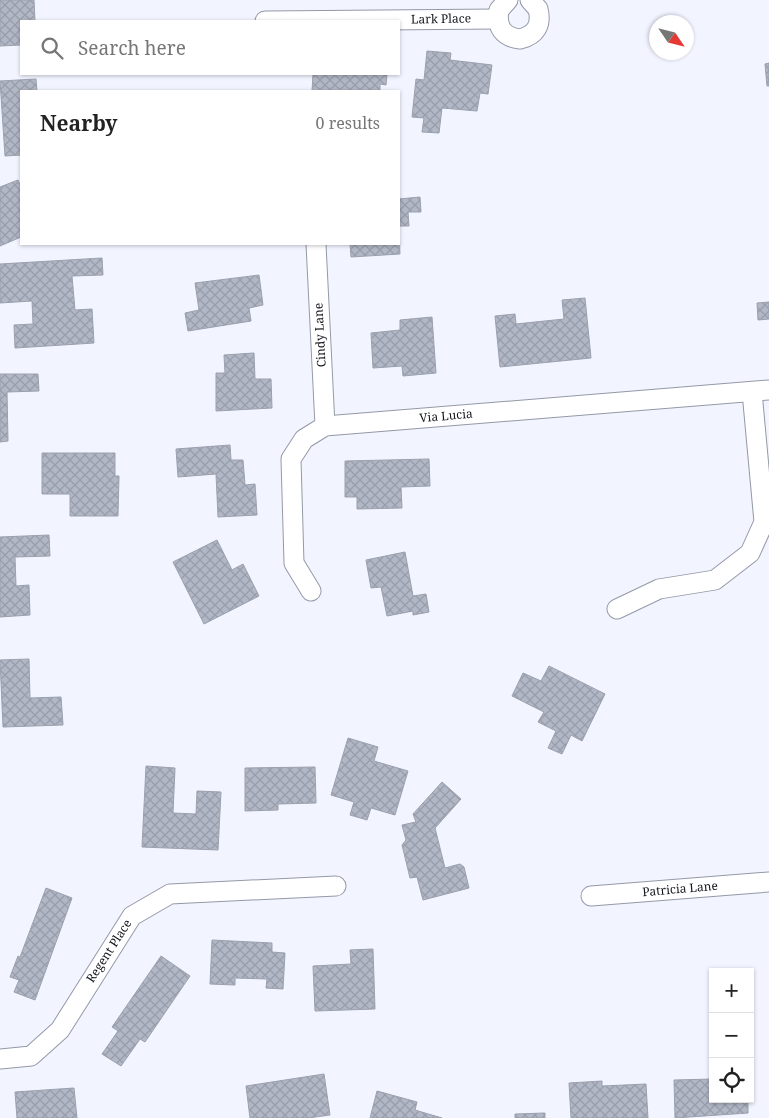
<!DOCTYPE html>
<html lang="en">
<head>
<meta charset="utf-8">
<style>
  body { margin:0; font-family:"Noto Serif",serif; background:#f6f6f6; color:#222 }
  .controls { position:absolute; right:15px; bottom:15px; display:grid; overflow:hidden; border-radius:0px; box-shadow:0 1px 4px #0004 }
  .controls button { width:45px; height:45px; display:grid; place-items:center; padding:0; border:0; border-bottom:1px solid #e0e0e0; background:#fff; color:#222; font:25px sans-serif }
  .compass { position:absolute; left:649px; top:15px; width:45px; height:45px; border-radius:50%; background:#fff; box-shadow:0 1px 4px #0004; rotate:125deg }
  .list { margin:0; padding:0; list-style:none }
  h2 { display:flex; justify-content:space-between; align-items:center; height:65px; margin:0; padding:0 20px; font-size:21px }
  h2 small { font-size:16px; font-weight:400; color:#767676 }
  .icon { flex:none; width:28px; height:28px; fill:none; stroke:currentColor; stroke-width:2; stroke-linecap:round; stroke-linejoin:round }
  .map { position:relative; flex:none; width:769px; height:1118px; overflow:hidden }
  .search { position:absolute; background:#fff; box-shadow:0 1px 4px #0004; left:20px; top:20px; width:380px; height:55px; display:flex; align-items:center; gap:12px; box-sizing:border-box; padding:0 18px; border-radius:0px; color:#767676; font-size:19px }
  .panel { position:absolute; background:#fff; box-shadow:0 1px 4px #0004; left:20px; top:90px; width:380px; height:155px; border-radius:0px }
  .map>svg:first-child { display:block }
  .building { fill:url(#building-cross-hatch); stroke:#9ba0af }
  .lines { fill:none; stroke-linecap:round; stroke-linejoin:round }
  .street-casing { stroke:#9399a7; stroke-width:21 }
  .street { stroke:#fff; stroke-width:19 }
  .labels { text-anchor:middle; stroke-width:4; stroke-linejoin:round; paint-order:stroke }
  .street-label { font-size:12px; fill:#14161c; stroke:#fff }
</style>
</head>
<body>
<div class="map">
<svg width="769" height="1118" viewBox="0 0 769 1118">
  <defs>
    <pattern id="building-cross-hatch" width="8" height="8" patternUnits="userSpaceOnUse" patternTransform="scale(1.25)"><rect width="8" height="8" fill="#b2b7c6"/><path d="M0 0l8 8M0 8l8-8" fill="none" stroke="#989daa"/></pattern>
  </defs>
  <rect width="100%" height="100%" fill="#f2f5ff"/>
  <!-- building -->
  <g class="building">
    <path d="M0,0H34L35,21H21V45L0,46Z"/>
    <path d="M427,51L451,53L450,60L492,65L488,94L480,93L477,111L442,108L439,133L422,132L424,118L412,117L416,79L424,80Z"/>
    <path d="M769,63V86H767L765,64Z"/>
    <path d="M313,74H387L386,85L380,84V91H312Z"/>
    <path d="M36,79L37,91H21V155L5,156L0,81Z"/>
    <path d="M18,180L21,187V237L0,246V187Z"/>
    <path d="M420,197L421,212H408L409,226H399V199Z"/>
    <path d="M399,227L400,254L351,257L350,244H399Z"/>
    <path d="M102,258L103,275L72,276L75,310L92,309L94,343L15,348L14,325L33,324L32,301L0,303V264Z"/>
    <path d="M259,275L263,305L249,308L251,321L188,331L185,313L199,310L195,283Z"/>
    <path d="M585,298L591,358L500,367L495,316L515,314L516,324L564,319L562,300Z"/>
    <path d="M769,302V319L758,320L757,303Z"/>
    <path d="M432,317L436,373L403,376L402,366L373,368L371,333L400,330V320Z"/>
    <path d="M254,353L255,379H271L272,408L216,411V373H225L224,355Z"/>
    <path d="M0,374H38L39,391L7,392L8,441L0,442Z"/>
    <path d="M230,445L231,460H243L245,485L255,484L257,515L218,517L216,474L178,477L176,449Z"/>
    <path d="M42,453H115V476H119L118,516H70V494H42Z"/>
    <path d="M429,459L430,486L401,487L402,508L357,509V497H345V461Z"/>
    <path d="M49,535L50,556L15,557L16,586L29,585L30,615L0,617V537Z"/>
    <path d="M217,540L232,570L243,564L259,596L204,624L173,562Z"/>
    <path d="M405,552L413,596L426,594L429,612L413,615V611L387,616L381,587L371,588L366,560Z"/>
    <path d="M29,659L30,698L61,697L63,725L3,727L0,660Z"/>
    <path d="M549,666L605,694L582,741L571,735L562,754L548,748L556,731L538,722L544,712L512,696L523,673L541,681Z"/>
    <path d="M348,738L378,747L374,761L408,771L395,815L371,808L367,820L350,815L354,802L331,795Z"/>
    <path d="M146,766L175,768L173,813L196,814L197,791L221,792L218,850L142,847Z"/>
    <path d="M315,767L316,803L278,804V810L245,811V768Z"/>
    <path d="M442,782L461,799L435,828L445,868L460,864L464,867L469,888L423,900L417,877L410,878L402,845L406,840L402,825L416,822L413,814Z"/>
    <path d="M46,888L72,898L35,1000L14,992L19,980L10,977L18,956L20,957Z"/>
    <path d="M212,940L272,943V952L285,953L283,989L266,988L267,979L235,978V985L210,984Z"/>
    <path d="M373,949L375,1009L315,1011L313,966L351,964L350,950Z"/>
    <path d="M161,956L190,976L145,1042L140,1039L121,1066L102,1054L118,1031L112,1027Z"/>
    <path d="M324,1074L330,1115L308,1118H250L246,1086Z"/>
    <path d="M713,1079V1099H748V1113L675,1118L674,1080Z"/>
    <path d="M602,1081V1086L646,1084L648,1118H571L569,1083Z"/>
    <path d="M74,1088L77,1118H17L15,1092Z"/>
    <path d="M377,1091L417,1102L415,1110L442,1118H370Z"/>
    <path d="M545,1113V1118H515V1114Z"/>
  </g>
  <g class="lines">
    <defs>
      <g id="street">
        <path d="M508,0L499,10C496,27 503,37 520,39C536,35 542,25 538,9L530,0"/>
        <path d="M265,21L498,19"/>
        <path d="M316,244L325,426"/>
        <path d="M311,591L294,563L291,459L304,439L325,426L769,390"/>
        <path d="M617,609L659,589L715,580L750,553L764,522L752,392"/>
        <path d="M591,896L769,882"/>
        <path d="M0,1059L31,1056L60,1030L132,916L170,894L336,886"/>
      </g>
    </defs>
    <!-- street casing -->
    <use href="#street" class="street-casing"/>
    <!-- street -->
    <use href="#street" class="street"/>
  </g>
  <g class="labels">
    <!-- street labels -->
    <g class="street-label">
      <text transform="translate(441 19) rotate(-1)" y="4">Lark Place</text>
      <text transform="translate(320 335) rotate(-93)" y="4">Cindy Lane</text>
      <text transform="translate(446 416) rotate(-5)" y="4">Via Lucia</text>
      <text transform="translate(680 889) rotate(-5)" y="4">Patricia Lane</text>
      <text transform="translate(109 951) rotate(-57)" y="4">Regent Place</text>
    </g>
  </g>
</svg>
<div class="controls">
<button>+</button>
<button>−</button>
<button><svg class="icon" aria-label="locate" viewBox="0 0 24 24"><circle cx="12" cy="12" r="6"/><path d="M12 2v4M12 18v4M2 12h4M18 12h4"/></svg></button>
</div>
<svg class="compass" viewBox="-18 -18 36 36"><path d="M0-13l5 13h-10z" fill="#e53935"/><path d="M0 13l5-13h-10z" fill="#767676"/></svg>
<div class="search"><svg class="icon" aria-label="search" viewBox="0 0 24 24"><circle cx="10" cy="10" r="6"/><path d="M15 15l6 6"/></svg>Search here</div>
<section class="panel">
<h2>Nearby<small>0 results</small></h2>
<ul class="list">
</ul>
</section>
</div>
</body>
</html>
